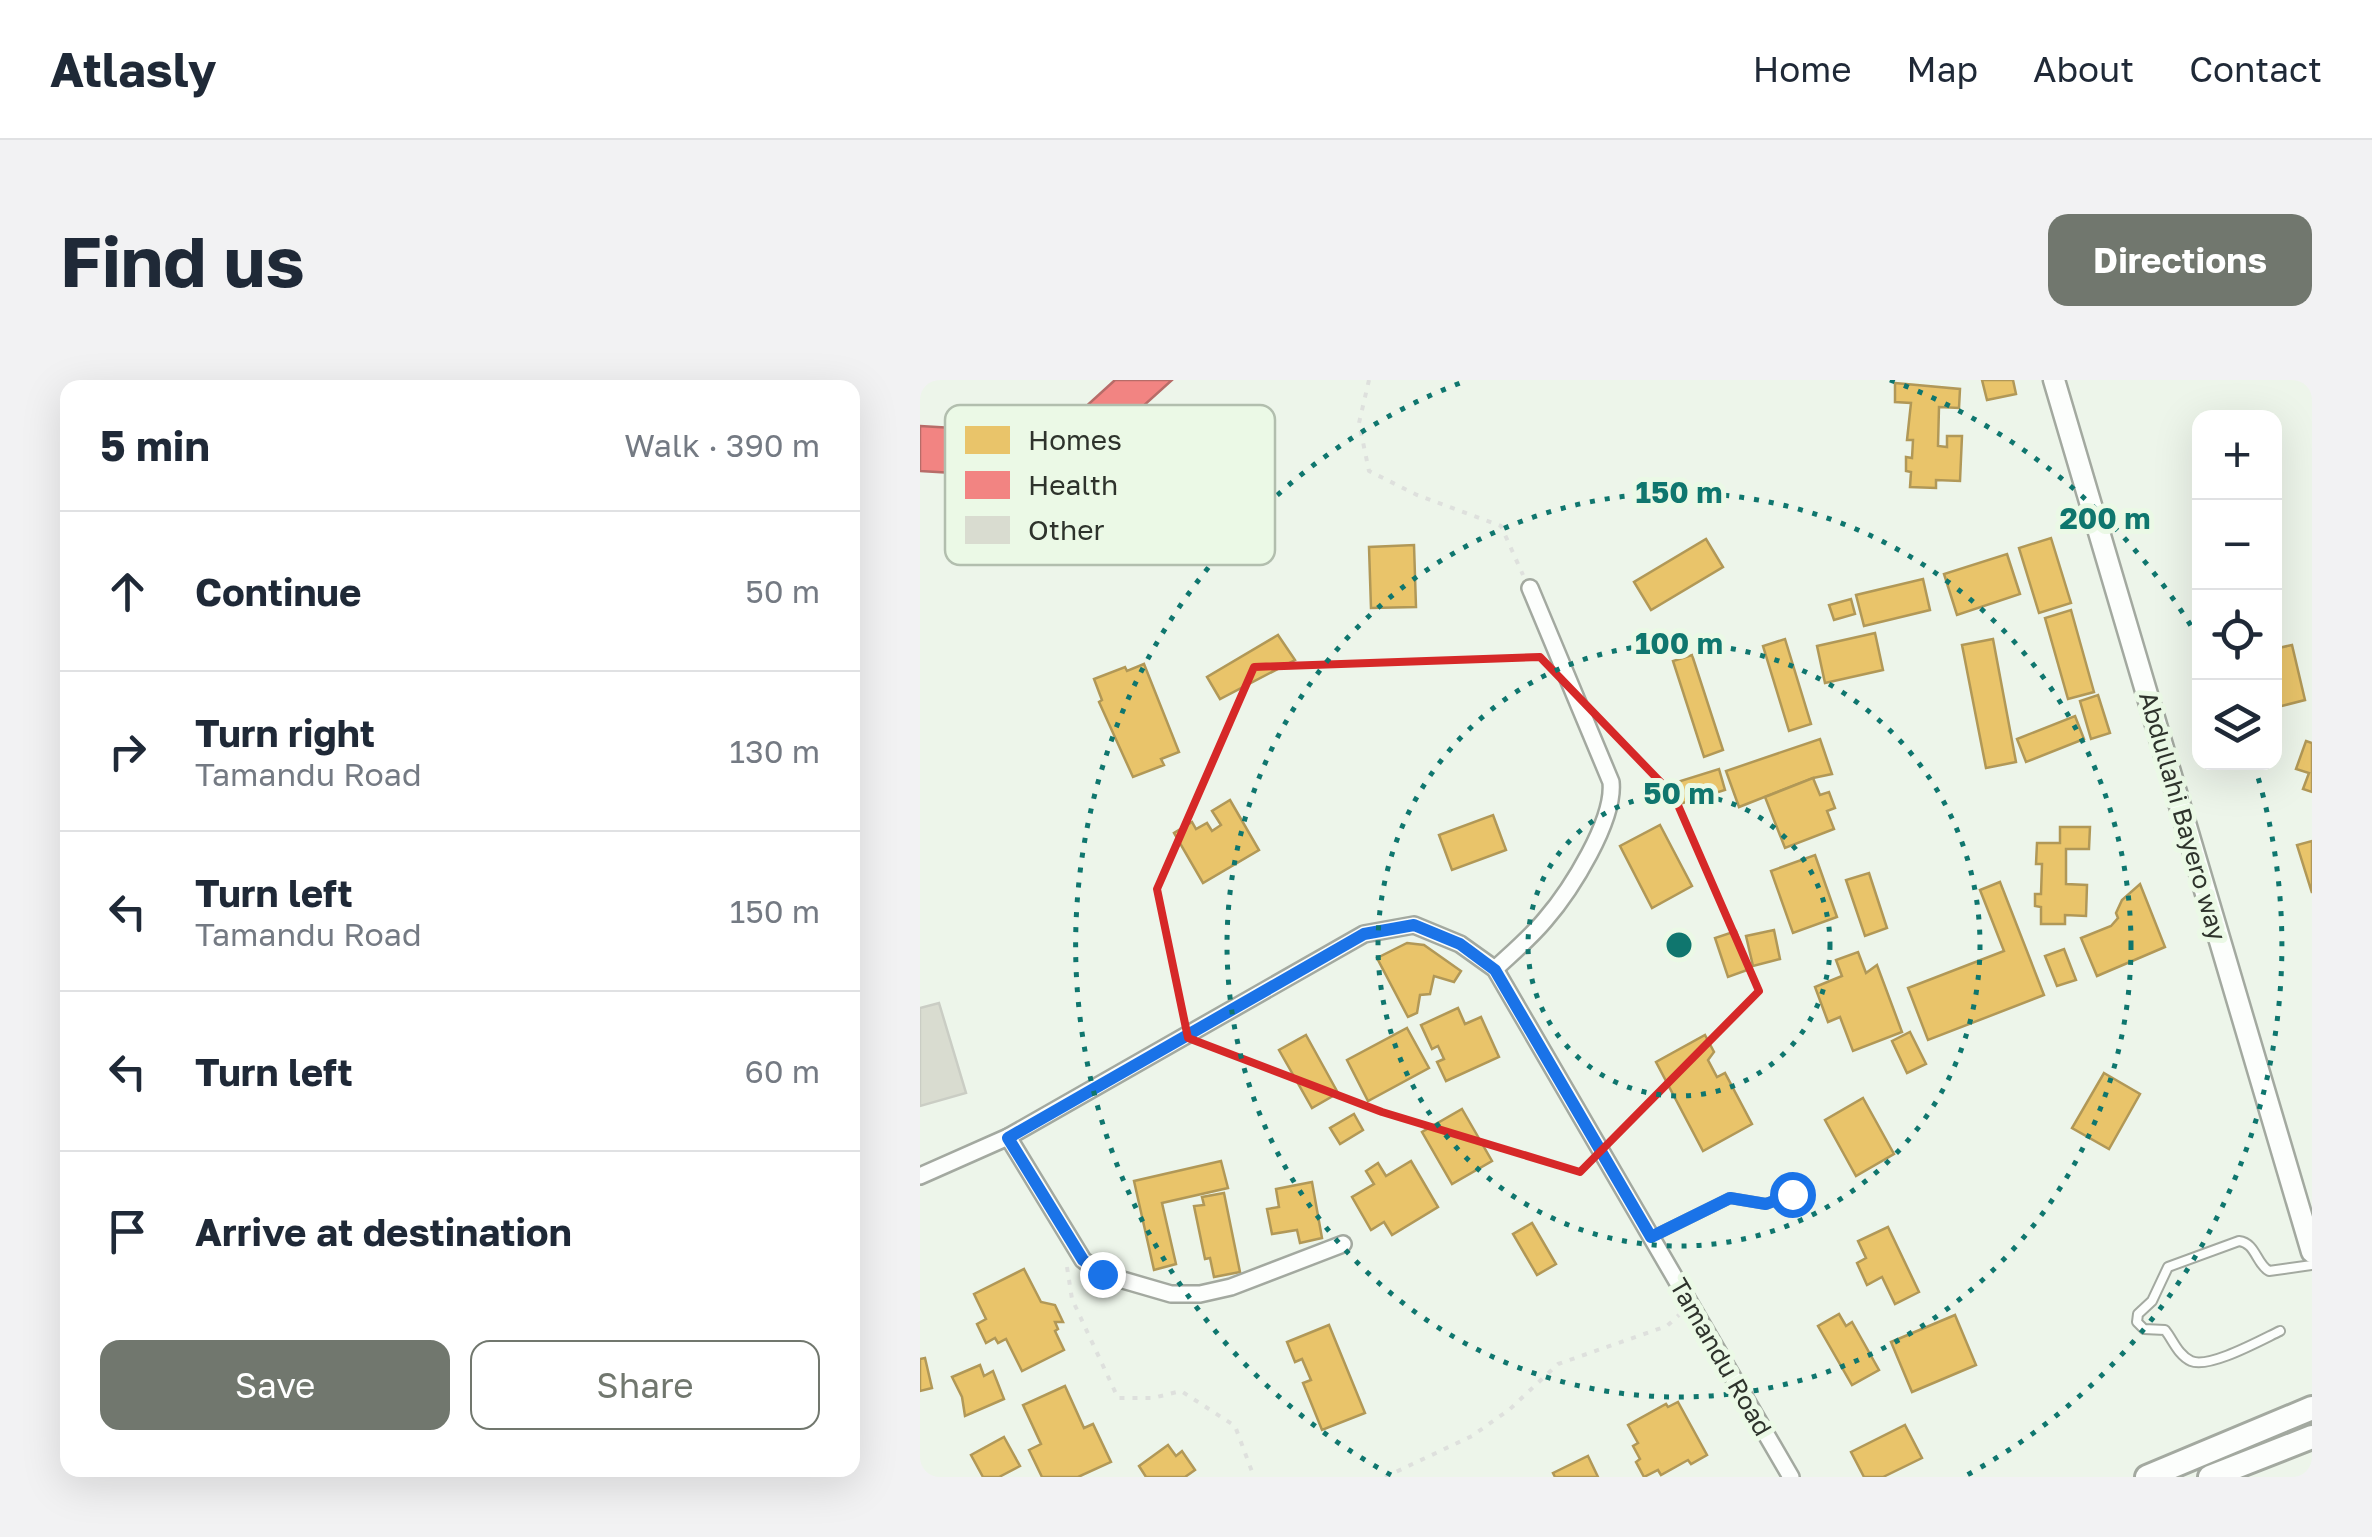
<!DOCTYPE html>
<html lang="en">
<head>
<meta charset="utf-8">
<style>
  body { margin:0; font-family:"Golos Text",sans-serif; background:#f2f2f3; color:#1f2937 }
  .controls { position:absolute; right:30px; top:30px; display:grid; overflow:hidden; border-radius:20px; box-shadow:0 10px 40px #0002 }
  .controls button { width:90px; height:90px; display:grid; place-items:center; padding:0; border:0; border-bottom:2px solid #e0e1e3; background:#fff; color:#1f2937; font:50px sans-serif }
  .stop { position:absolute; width:30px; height:30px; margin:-22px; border:8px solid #1a73e8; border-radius:50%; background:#fff }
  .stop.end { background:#1a73e8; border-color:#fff; box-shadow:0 2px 10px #0008 }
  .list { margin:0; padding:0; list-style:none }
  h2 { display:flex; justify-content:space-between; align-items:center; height:130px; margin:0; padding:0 40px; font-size:42px }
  h2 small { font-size:32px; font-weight:400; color:#747a83 }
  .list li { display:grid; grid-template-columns:65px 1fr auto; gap:30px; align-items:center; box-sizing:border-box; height:160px; padding:0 40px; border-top:2px solid #e0e1e3 }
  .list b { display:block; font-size:38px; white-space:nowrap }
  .list p { margin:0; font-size:32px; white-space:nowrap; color:#747a83 }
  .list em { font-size:32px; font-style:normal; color:#747a83 }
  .actions { display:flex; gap:20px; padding:30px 40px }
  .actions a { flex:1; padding:22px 0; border:2px solid #71776e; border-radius:20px; text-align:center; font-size:35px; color:#71776e }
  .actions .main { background:#71776e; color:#fff }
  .icon { flex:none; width:55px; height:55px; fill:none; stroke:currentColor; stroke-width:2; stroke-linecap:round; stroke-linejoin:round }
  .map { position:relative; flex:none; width:1392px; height:1097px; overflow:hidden; border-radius:20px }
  header { display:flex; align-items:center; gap:60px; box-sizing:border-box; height:140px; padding:0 50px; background:#fff; border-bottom:2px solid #e0e1e3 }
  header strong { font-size:48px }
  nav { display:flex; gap:55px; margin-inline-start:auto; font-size:35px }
  .intro { display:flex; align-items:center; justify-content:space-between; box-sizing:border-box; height:240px; padding:0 60px }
  h1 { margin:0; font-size:70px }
  .button { padding:25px 45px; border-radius:20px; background:#71776e; color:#fff; font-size:35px; font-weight:700 }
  main { display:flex; gap:60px; padding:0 60px }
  aside { flex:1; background:#fff; border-radius:20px; box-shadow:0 10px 40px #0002 }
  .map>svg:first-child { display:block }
  .homes { fill:#e9c46a; stroke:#b19857; stroke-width:2.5 }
  .health { fill:#f28482; stroke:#b76c68; stroke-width:2.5 }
  .building { fill:#d9dcd0; stroke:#cacdc4; stroke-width:2.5 }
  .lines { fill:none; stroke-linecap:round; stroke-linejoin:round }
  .service-casing { stroke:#a3a9a0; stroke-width:12 }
  .minor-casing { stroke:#a3a9a0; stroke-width:20 }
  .tertiary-casing { stroke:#a3a9a0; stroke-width:25 }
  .secondary-casing { stroke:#a3a9a0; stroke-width:28 }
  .path { stroke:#dee0dd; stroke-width:4; stroke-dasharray:5 8; stroke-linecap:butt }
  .service { stroke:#fcfefc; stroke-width:8 }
  .minor { stroke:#fcfefc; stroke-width:15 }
  .tertiary { stroke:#fcfefc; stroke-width:20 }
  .secondary { stroke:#fcfefc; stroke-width:22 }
  .route { stroke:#1a73e8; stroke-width:12 }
  .marked { fill:none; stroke:#d62828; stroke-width:8; stroke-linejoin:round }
  .ring { fill:none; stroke:#0f766e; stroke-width:5; stroke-dasharray:5 10 }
  .labels { text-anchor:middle; stroke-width:10; stroke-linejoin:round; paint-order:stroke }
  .street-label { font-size:25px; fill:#2e332c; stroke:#ebf9e6 }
  .key { fill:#ebf9e6; stroke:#b2beae; stroke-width:2.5 }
  .key-label { font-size:28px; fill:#2e332c }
  .centre { fill:#0f766e; stroke:#ebf9e6; stroke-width:5 }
  .ring-label { font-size:30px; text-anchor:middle; font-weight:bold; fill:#0f766e; stroke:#ebf9e6; stroke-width:10; stroke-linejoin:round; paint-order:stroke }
</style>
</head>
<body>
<header>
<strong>Atlasly</strong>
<nav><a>Home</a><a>Map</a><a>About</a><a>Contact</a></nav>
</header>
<div class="intro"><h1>Find us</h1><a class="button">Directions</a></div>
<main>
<aside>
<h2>5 min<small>Walk · 390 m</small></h2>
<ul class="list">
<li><svg class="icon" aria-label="ahead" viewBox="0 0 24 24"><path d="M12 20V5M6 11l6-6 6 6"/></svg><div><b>Continue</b></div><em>50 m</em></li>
<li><svg class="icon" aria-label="right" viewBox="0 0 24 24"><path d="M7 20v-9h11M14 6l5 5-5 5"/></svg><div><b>Turn right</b><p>Tamandu Road</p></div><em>130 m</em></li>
<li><svg class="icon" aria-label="left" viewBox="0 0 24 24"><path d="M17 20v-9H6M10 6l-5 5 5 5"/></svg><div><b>Turn left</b><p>Tamandu Road</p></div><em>150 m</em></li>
<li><svg class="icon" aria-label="left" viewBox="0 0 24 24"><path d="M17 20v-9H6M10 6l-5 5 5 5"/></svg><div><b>Turn left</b></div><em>60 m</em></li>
<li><svg class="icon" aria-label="arrive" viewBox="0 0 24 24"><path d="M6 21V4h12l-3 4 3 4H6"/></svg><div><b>Arrive at destination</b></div></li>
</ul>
<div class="actions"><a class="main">Save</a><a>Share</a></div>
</aside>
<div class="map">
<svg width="1392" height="1097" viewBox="0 0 1392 1097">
  <rect width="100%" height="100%" fill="#edf5ea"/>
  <!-- homes -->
  <g class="homes">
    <path d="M1062,0H1093L1096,14L1067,20Z"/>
    <path d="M975,3L1040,9L1039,28L1019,27L1018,66L1027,67V56H1042L1040,101L1016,100V108L990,107L991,92L986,91V77L992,78L993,60H987L991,23L975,22Z"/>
    <path d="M1131,158L1151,223L1119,233L1099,168Z"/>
    <path d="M786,159L803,187L731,230L714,202Z"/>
    <path d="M494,165L496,227L451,228L449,167Z"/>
    <path d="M1087,174L1100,214L1037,235L1024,194Z"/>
    <path d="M1003,199L1010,230L944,246L936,215Z"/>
    <path d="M931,219L935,234L914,240L909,225Z"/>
    <path d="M1151,230L1174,312L1148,319L1125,238Z"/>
    <path d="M955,253L963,290L905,303L897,266Z"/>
    <path d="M358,255L375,280L300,319L287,297Z"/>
    <path d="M865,259L891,344L869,351L843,266Z"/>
    <path d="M1073,259L1096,382L1066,388L1042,265Z"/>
    <path d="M1372,265L1385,320L1354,328V269Z"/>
    <path d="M772,275L803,370L784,377L753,281Z"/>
    <path d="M224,284L259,372L241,379L244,385L213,397L179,322L182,320L174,299L205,287L207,291Z"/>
    <path d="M1178,315L1190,353L1171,359L1160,321Z"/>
    <path d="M1155,336L1164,359L1106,382L1097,359Z"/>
    <path d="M900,359L912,394L893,398L819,427L806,391Z"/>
    <path d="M1386,361L1392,363V412L1383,409L1389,393L1376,389Z"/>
    <path d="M799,389L805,410L760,424L754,403Z"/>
    <path d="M893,398L900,415L909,412L915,428L907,431L914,449L865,468L845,417Z"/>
    <path d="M310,420L339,470L283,503L254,453L272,442L276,449L287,443L292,451L301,445L292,431Z"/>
    <path d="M573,435L586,470L532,490L519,455Z"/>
    <path d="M740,445L772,506L732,528L700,466Z"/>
    <path d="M1140,447H1170L1169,469H1146V504L1167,505L1166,536L1145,535V544H1121V527L1115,526V514H1121L1122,484H1116L1117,463H1140Z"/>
    <path d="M1392,461V513L1377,465Z"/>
    <path d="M895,475L917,537L873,553L851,491Z"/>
    <path d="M949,493L967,548L945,556L926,500Z"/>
    <path d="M1080,502L1124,615L1008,660L988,608L1084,571L1060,510Z"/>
    <path d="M1220,504L1245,567L1177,596L1161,558L1191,546L1198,538L1196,533L1202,520Z"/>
    <path d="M854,550L860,579L833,586L826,556Z"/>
    <path d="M816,551L830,589L808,597L795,558Z"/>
    <path d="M487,563L504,565L541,591L534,602L514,596L510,614L500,615L497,633L488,637L457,578Z"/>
    <path d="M1144,569L1156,600L1137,606L1125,576Z"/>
    <path d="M938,572L946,593L957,585L982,652L933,671L920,637L908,642L895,607L922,596L916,580Z"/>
    <path d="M538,628L545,644L561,637L579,677L526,701L517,682L524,679L518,666L512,669L501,645Z"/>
    <path d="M487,648L509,688L448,721L427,680Z"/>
    <path d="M990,652L1006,684L987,693L972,661Z"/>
    <path d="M386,655L418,713L392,728L359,670Z"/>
    <path d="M785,655L794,672L788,680L797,697L805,693L832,744L783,771L736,682Z"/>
    <path d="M1184,693L1220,714L1189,769L1152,748Z"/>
    <path d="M943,718L974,774L936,796L905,740Z"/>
    <path d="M542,729L572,781L532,804L502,752Z"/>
    <path d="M434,734L443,750L420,764L410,748Z"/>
    <path d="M301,781L308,808L242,823L256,884L234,890L214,801Z"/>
    <path d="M491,781L518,827L472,855L464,842L451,850L432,817L454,804L446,791L458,783L466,796Z"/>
    <path d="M392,802L402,858L380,863L377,850L352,854L347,829L359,827L356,809Z"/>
    <path d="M304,813L320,892L294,897L290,878L285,879L274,826L284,825L282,817Z"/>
    <path d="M612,843L636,884L617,895L593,854Z"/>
    <path d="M968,847L999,912L975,924L962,897L947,905L937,883L946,878L938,861Z"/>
    <path d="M104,889L121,922L135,925L143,942H135L138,949L135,951L144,970L102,991L86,959L78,963L75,958L66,963L57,944L66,939L54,914Z"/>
    <path d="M919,934L926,946L932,942L959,990L932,1005L898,946Z"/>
    <path d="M1035,935L1056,985L992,1012L971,962Z"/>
    <path d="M409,945L445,1033L402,1050L383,1003L391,1000L382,979L375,982L367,962Z"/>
    <path d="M5,978L12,1008L0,1011V979Z"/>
    <path d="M60,985L64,996L73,991L84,1019L45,1036L42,1017L32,997Z"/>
    <path d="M145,1006L164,1048L173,1044L191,1082L158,1097H122L109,1070L121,1064L103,1025Z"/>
    <path d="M758,1022L787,1075L771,1084L768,1080L741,1095L738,1090L724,1097L716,1082L720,1079L713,1066L718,1063L708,1045L746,1024L748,1027Z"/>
    <path d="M985,1045L1002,1078L963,1097H944L931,1072Z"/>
    <path d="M84,1057L100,1086L79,1097H63L51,1075Z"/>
    <path d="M248,1065L256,1076L262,1071L275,1090L265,1097H226L219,1086Z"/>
    <path d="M668,1076L678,1097H635L633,1093Z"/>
  </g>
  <!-- health -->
  <g class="health">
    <path d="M195,0H252L212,36L260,90L213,133L140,50Z"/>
    <path d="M0,46L121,53L119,98H107L104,172L47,168L50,94L0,91Z"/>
  </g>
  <!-- building -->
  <path class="building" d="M19,623L46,713L0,726V628Z"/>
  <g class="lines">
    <defs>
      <g id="service">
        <path d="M731,857L810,818L846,824L872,814"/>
        <path d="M1360,951C1341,960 1289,989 1271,981C1258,975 1253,960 1245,950L1224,949L1217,942L1218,934L1232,921L1248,887L1319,861C1336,863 1336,884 1349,891L1392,885"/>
      </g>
      <g id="minor">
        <path d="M575,589C592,573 610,558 625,540C651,510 695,440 691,402L610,208"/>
        <path d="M88,757L163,880L182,894L251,914H280L311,907L423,864"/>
        <path d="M0,796L88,757L444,554L494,545L540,564L575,589L871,1097"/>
      </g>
      <path id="tertiary" d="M1134,0L1392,872"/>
      <g id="secondary">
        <path d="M1227,1097L1392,1028"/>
        <path d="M1290,1097L1392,1057"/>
      </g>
    </defs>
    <!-- service casing -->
    <use href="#service" class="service-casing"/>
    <!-- minor casing -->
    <use href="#minor" class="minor-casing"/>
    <!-- tertiary casing -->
    <use href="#tertiary" class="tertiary-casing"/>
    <!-- secondary casing -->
    <use href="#secondary" class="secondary-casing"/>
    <!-- path -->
    <g class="path">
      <path d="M449,0L439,43L449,91L497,115L581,146L603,195"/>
      <path d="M147,887L152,919L198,1018H233L261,1011L315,1046L334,1097"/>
      <path d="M465,1097L552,1056L590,1029L638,984L747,946L759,935"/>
    </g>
    <!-- service -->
    <use href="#service" class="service"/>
    <!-- minor -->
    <use href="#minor" class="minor"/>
    <!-- tertiary -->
    <use href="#tertiary" class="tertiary"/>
    <!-- secondary -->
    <use href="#secondary" class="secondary"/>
  </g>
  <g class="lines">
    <!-- route -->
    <path class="route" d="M182,894L163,880L88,758L444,554L494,545L540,564L575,590L731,857L810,818L846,824L872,814"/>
  </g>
  <!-- marked area -->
  <path class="marked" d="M620,277L754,416L839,611L660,792L462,732L268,658L237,509L334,287Z"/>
  <!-- distance rings -->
  <g class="ring">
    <circle cx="759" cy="565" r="151"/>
    <circle cx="759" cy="565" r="301"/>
    <circle cx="759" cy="565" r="452"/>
    <path d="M471 1095A603 603 0 0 1 548 0M970 0A603 603 0 0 1 1279 259M1334 384A603 603 0 0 1 1047 1095"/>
  </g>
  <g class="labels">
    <!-- street labels -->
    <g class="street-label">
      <text transform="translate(1263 436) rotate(74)" y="9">Abdullahi Bayero way</text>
      <text transform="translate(801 977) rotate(60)" y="9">Tamandu Road</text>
    </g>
  </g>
  <!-- legend -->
  <rect x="25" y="25" width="330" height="160" rx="15" class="key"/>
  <rect x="45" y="46" width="45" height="28" fill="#e9c46a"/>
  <rect x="45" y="91" width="45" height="28" fill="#f28482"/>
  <rect x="45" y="136" width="45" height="28" fill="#d9dcd0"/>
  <g class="key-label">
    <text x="108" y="70">Homes</text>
    <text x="108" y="115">Health</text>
    <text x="108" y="160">Other</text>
  </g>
  <circle cx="759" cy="565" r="15" class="centre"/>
  <g class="ring-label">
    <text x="759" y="123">150 m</text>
    <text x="1185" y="149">200 m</text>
    <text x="759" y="274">100 m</text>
    <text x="759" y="424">50 m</text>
  </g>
</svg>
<div class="controls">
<button>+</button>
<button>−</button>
<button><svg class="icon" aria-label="locate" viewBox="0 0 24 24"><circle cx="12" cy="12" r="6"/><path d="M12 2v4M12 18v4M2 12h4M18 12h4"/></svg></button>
<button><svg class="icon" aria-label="layers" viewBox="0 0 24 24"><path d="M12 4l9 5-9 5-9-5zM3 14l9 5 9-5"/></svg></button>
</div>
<div class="stop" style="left:872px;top:814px"></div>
<div class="stop end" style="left:182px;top:894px"></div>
</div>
</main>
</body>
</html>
